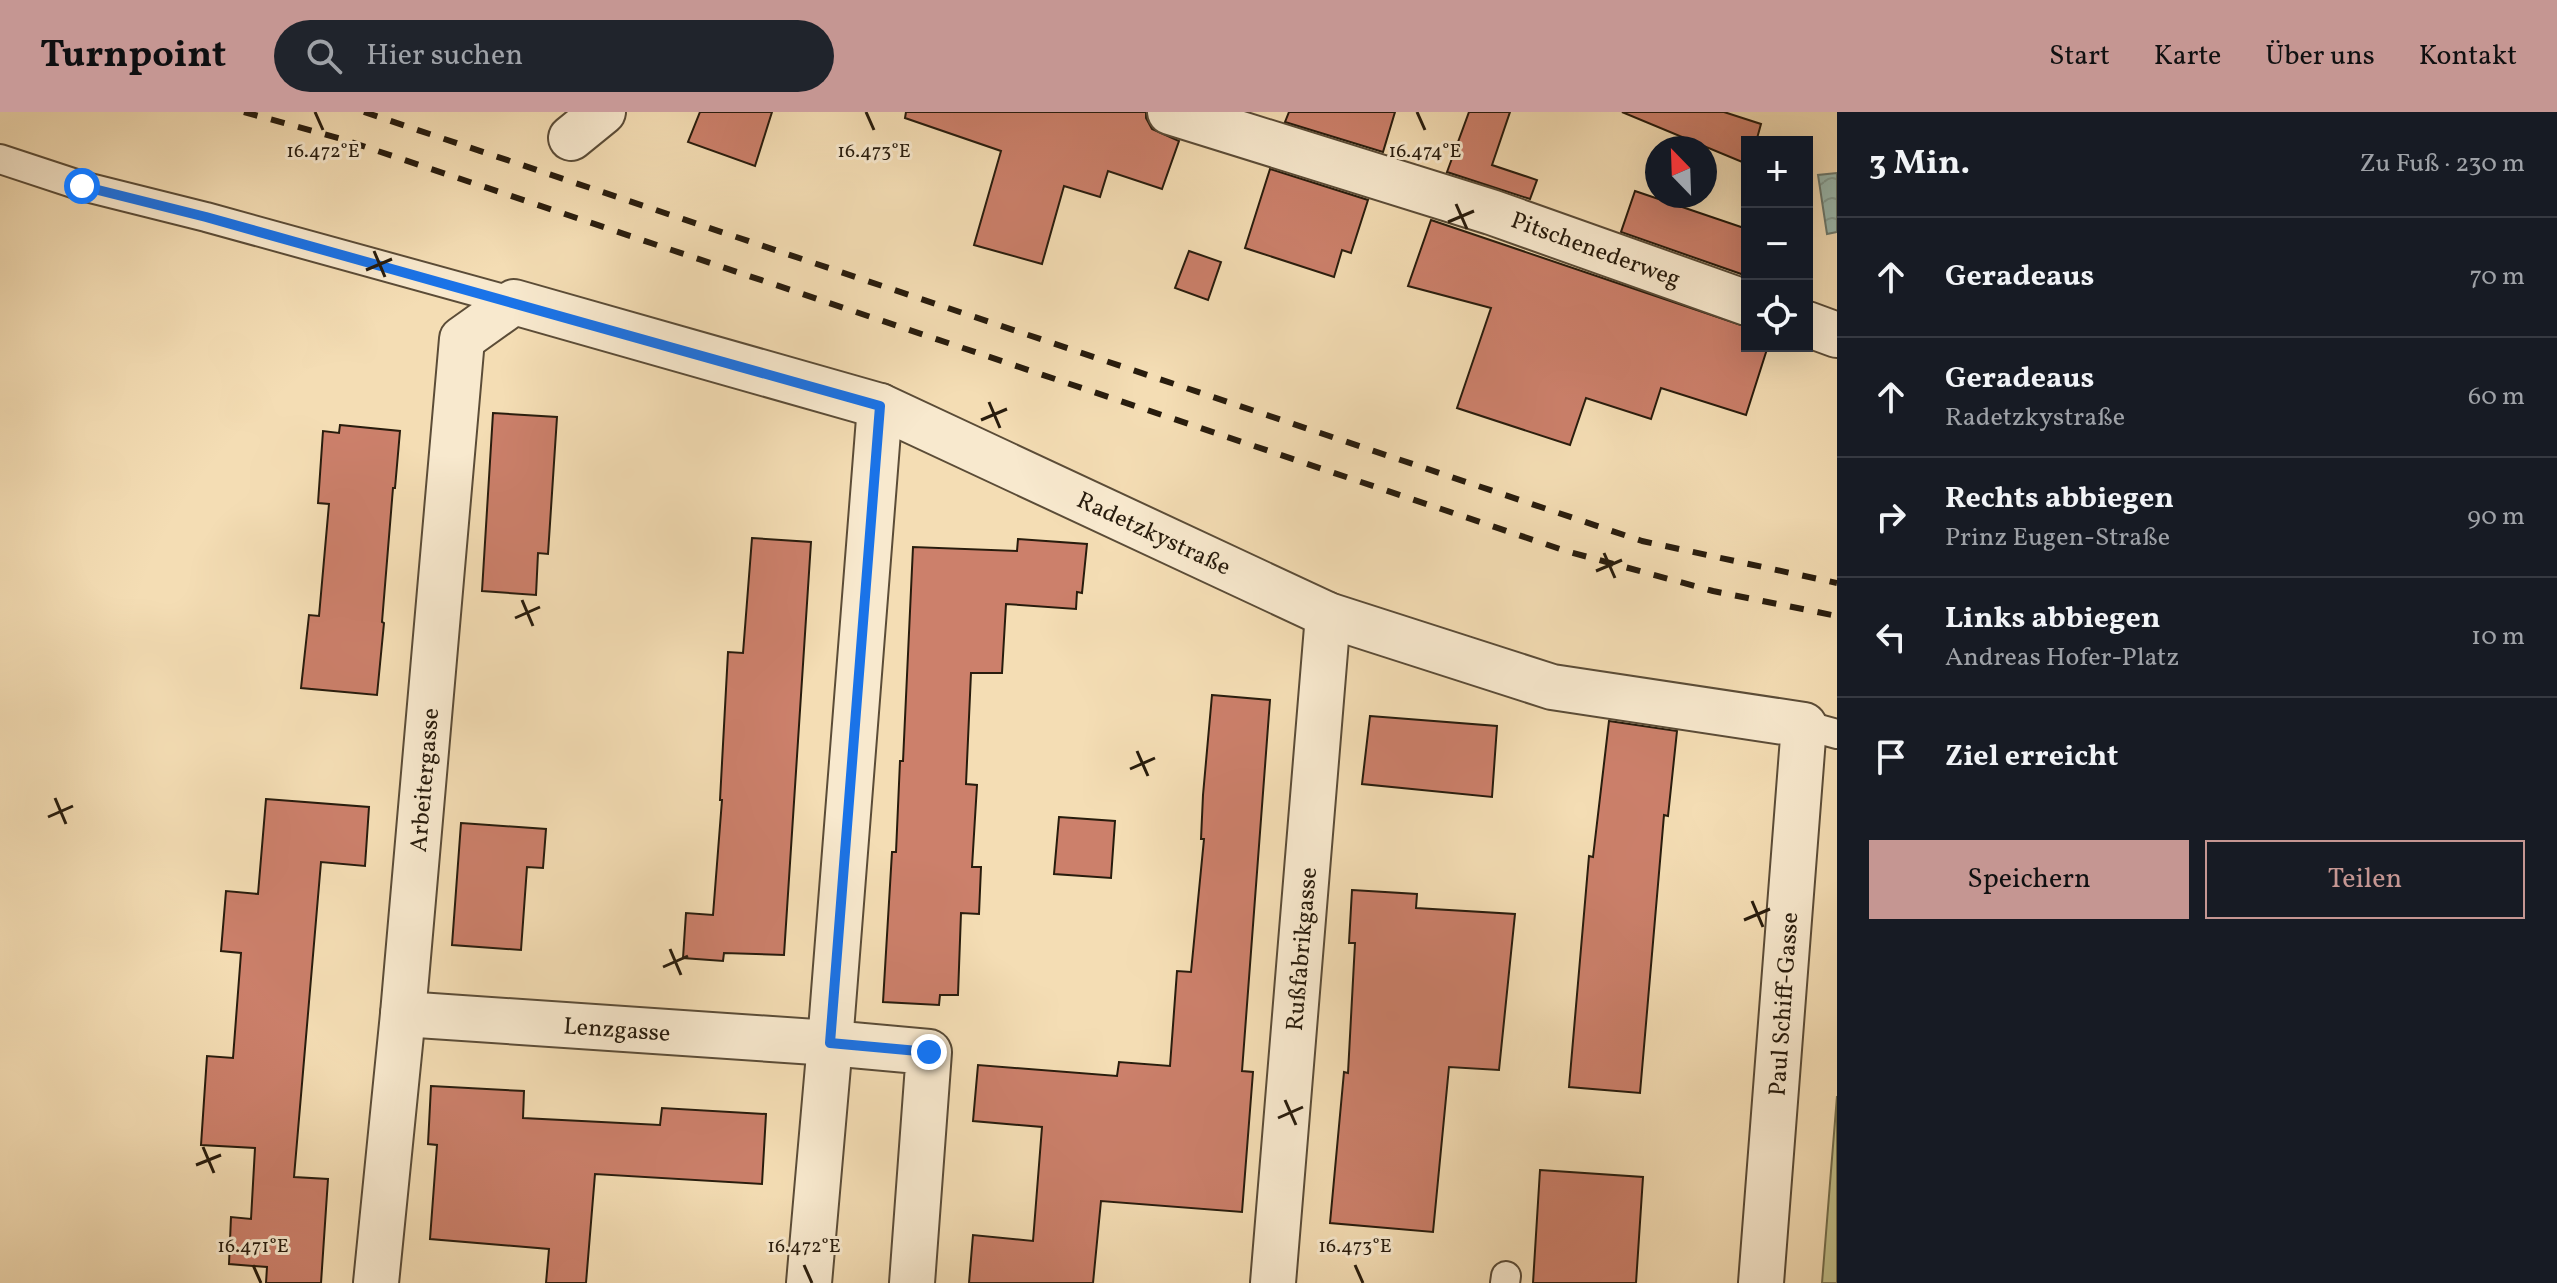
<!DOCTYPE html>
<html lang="de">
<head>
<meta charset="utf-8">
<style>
  body { margin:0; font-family:Vollkorn,serif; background:#20242c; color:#f1f3f6 }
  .controls { position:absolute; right:24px; top:24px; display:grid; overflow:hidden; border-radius:0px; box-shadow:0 8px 32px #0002 }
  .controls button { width:72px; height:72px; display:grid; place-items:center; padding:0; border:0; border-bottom:2px solid #363941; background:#171b24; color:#f1f3f6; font:40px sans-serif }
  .compass { position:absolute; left:1645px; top:24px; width:72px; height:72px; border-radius:50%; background:#171b24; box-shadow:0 8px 32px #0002; rotate:337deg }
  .stop { position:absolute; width:24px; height:24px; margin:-18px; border:6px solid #1a73e8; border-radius:50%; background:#fff }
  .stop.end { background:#1a73e8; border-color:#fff; box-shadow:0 2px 8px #0008 }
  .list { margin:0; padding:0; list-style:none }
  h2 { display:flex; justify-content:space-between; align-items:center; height:104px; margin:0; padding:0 32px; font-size:34px }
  h2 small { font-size:26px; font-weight:400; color:#9ea1a6 }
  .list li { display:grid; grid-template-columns:52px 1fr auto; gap:24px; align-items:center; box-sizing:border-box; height:120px; padding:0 32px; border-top:2px solid #363941 }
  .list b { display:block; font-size:30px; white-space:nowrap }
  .list p { margin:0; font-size:26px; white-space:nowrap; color:#9ea1a6 }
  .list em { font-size:26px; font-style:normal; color:#9ea1a6 }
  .actions { display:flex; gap:16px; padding:24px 32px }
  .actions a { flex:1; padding:18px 0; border:2px solid #c59692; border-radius:0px; text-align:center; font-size:28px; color:#c59692 }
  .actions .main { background:#c59692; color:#111 }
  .icon { flex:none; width:44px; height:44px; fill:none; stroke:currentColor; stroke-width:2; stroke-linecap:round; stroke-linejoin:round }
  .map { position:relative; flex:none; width:1837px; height:1171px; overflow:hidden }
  header { display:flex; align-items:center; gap:48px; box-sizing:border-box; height:112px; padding:0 40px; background:#c59692; color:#111 }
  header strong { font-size:38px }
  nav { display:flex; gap:44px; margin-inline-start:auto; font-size:28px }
  .search { width:560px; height:72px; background:#20242c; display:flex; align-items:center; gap:20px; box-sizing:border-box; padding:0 28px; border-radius:44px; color:#9ea1a6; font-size:30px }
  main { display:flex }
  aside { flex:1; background:#171b24 }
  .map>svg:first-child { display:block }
  .garden { fill:#c0bf8a; stroke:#746e4c; stroke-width:2 }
  .water { fill:url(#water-waves); stroke:#6e7b6f; stroke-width:2 }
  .building { fill:#cc806b; stroke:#281c0d; stroke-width:2 }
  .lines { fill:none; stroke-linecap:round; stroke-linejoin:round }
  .service-casing { stroke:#5b4c37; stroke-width:32 }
  .minor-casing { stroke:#5b4c37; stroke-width:48 }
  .service { stroke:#f8e9ce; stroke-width:28 }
  .minor { stroke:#f8e9ce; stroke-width:44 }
  .rail { stroke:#281c0d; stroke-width:6; stroke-dasharray:14 14; stroke-linecap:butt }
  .route { stroke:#1a73e8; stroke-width:10 }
  .ticks { fill:none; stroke:#281c0d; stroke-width:3 }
  .labels { text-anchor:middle; stroke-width:6; stroke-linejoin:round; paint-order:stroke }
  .street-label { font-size:24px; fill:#281c0d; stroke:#f8e9ce }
  .ticks-label { font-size:20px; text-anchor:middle; fill:#281c0d; stroke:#f8e9ce; stroke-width:6; stroke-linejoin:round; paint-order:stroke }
</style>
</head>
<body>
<header>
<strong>Turnpoint</strong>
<div class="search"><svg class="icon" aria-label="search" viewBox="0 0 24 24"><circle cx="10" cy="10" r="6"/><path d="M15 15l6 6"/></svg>Hier suchen</div>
<nav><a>Start</a><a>Karte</a><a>Über uns</a><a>Kontakt</a></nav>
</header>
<main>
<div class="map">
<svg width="1837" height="1171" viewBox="0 0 1837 1171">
  <defs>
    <pattern id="water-waves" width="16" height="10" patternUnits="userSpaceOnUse" patternTransform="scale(2)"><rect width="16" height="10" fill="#9cbbb0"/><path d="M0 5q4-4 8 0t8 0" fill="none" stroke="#86a096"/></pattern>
  </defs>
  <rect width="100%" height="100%" fill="#f4ddb4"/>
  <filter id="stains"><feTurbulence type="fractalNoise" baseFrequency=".0025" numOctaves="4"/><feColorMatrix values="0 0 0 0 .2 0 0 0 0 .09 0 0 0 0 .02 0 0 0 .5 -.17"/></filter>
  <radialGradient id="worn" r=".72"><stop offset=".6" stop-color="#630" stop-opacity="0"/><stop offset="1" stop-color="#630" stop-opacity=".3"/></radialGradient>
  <!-- garden -->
  <path class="garden" d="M1837,984V1171H1822Z"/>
  <!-- water -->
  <path class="water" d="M1837,61V120L1827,122L1818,63Z"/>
  <!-- building -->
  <g class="building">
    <path d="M700,0H772L755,54L688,30Z"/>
    <path d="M906,0H1146V6L1152,17L1179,29L1162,77L1108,59L1100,85L1064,74L1042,152L974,133L1001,39L905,6Z"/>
    <path d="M1289,0H1395L1383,40L1285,10Z"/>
    <path d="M1469,0H1510L1492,53L1537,68L1530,87L1447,60Z"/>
    <path d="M1622,0H1724L1761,12L1756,30H1747V52Z"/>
    <path d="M1270,57L1368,88L1351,141L1342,138L1334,165L1245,136Z"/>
    <path d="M1635,79L1747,117V164L1621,120Z"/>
    <path d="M1431,108L1747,215V234H1768L1746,303L1661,276L1651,307L1586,286L1570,333L1457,296L1491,196L1408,174Z"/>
    <path d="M1189,139L1221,150L1208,188L1175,176Z"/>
    <path d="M493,301L557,305L548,442L538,441L536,483L482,479Z"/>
    <path d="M340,313L400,319L395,376H393L382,510L384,511L377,583L301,576L309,503L319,504L329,392L318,391L323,319L339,321Z"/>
    <path d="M752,426L811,430L784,843L724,841L723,849L683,846L686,801L713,803L722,688H720L728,540L743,541Z"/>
    <path d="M1018,427L1087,432L1082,481L1077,480L1076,497L1006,492L1002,561H971L966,672L977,673L972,755H981L979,802L961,801L958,883H940L939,893L883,890L892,740H896L900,649H903L913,435L1017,439Z"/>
    <path d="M1212,583L1270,588L1242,959L1253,960L1242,1100L1101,1089L1093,1171H969L973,1123L1033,1129L1042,1015L973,1009L978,953L1117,964L1119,950L1170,954L1177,859L1191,860L1204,727H1201L1203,683Z"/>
    <path d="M1370,604L1497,614L1492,685L1362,672Z"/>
    <path d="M1609,609L1677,619L1668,704L1664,703L1640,981L1569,975L1589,744L1593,745Z"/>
    <path d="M266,687L369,695L365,754L321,750L294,1065L328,1067L321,1171H266L267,1155L229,1152L231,1105L251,1107L255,1036L201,1033L207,944L233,946L241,841L221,839L226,779L258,782Z"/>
    <path d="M1059,705L1115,709L1111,766L1054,762Z"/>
    <path d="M461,711L546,717L543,756L527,755L521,838L452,833Z"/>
    <path d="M1352,778L1417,782L1416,796L1515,802L1499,958L1449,955L1433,1120L1330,1111L1344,960L1348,961L1355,831H1349Z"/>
    <path d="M431,974L524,979L523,1006L660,1013L662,996L766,1002L762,1072L595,1062L586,1171H546L549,1137L430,1127L437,1033L428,1032Z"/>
    <path d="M1540,1058L1643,1065L1636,1171H1533Z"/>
  </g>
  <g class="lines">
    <defs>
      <g id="service">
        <path d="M0,47L82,74L206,105L514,190"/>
        <path d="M1804,613L1837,622"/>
        <path d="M1505,1171L1506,1164"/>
      </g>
      <g id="minor">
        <path d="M1170,0L1491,100L1747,191"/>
        <path d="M571,26L603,0"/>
        <path d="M1807,212L1837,223"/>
        <path d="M403,902L830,931L880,294"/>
        <path d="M376,1171L403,902L462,227L514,190L880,294L1328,503L1552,575L1804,613L1761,1171"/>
        <path d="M809,1171L830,931L929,940L912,1171"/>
        <path d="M1273,1171L1328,503"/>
      </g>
    </defs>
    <!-- service casing -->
    <use href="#service" class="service-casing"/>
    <!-- minor casing -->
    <use href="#minor" class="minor-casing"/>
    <!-- service -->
    <use href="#service" class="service"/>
    <!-- minor -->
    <use href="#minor" class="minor"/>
    <!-- rail -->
    <g class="rail">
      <path d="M244,0L345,28L1566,439L1713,479L1837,504"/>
      <path d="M364,0L1642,429L1837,471"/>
    </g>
  </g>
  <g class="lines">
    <!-- route -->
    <path class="route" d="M82,74L206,105L880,294L830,931L929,940"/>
  </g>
  <!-- ticks -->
  <path class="ticks" d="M315,0L323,18M866,0L874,18M1417,0L1425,18M1456,92L1467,117M1448,110L1474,99M374,139L385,165M366,158L392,147M989,290L1000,316M981,308L1007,297M1604,441L1615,466M1596,459L1622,448M522,488L533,514M515,506L540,495M1137,639L1148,664M1130,657L1155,646M55,686L66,712M48,705L73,694M1752,789L1763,815M1744,808L1770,797M670,837L681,863M663,855L688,844M1285,988L1296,1013M1278,1006L1303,995M203,1035L214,1061M196,1053L221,1043M253,1153L261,1171M804,1153L812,1171M1355,1153L1363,1171"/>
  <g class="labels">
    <!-- street labels -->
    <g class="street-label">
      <text transform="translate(1596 137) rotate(20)" y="8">Pitschenederweg</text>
      <text transform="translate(1154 421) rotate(25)" y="8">Radetzkystraße</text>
      <text transform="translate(424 668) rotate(-85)" y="8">Arbeitergasse</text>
      <text transform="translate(1301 837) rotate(-85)" y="8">Rußfabrikgasse</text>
      <text transform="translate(1783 892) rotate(-86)" y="8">Paul Schiff-Gasse</text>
      <text transform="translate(617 917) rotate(4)" y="8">Lenzgasse</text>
    </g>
  </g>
  <g class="ticks-label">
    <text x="323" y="45">16.472°E</text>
    <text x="874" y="45">16.473°E</text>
    <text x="1425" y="45">16.474°E</text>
    <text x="253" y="1140">16.471°E</text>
    <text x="804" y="1140">16.472°E</text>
    <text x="1355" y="1140">16.473°E</text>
  </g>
  <rect width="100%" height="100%" filter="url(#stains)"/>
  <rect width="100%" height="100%" fill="url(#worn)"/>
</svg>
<div class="controls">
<button>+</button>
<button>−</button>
<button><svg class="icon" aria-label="locate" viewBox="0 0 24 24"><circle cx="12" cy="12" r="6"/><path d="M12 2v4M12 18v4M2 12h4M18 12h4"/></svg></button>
</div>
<svg class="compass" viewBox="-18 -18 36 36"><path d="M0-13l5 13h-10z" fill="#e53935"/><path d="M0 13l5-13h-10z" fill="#9ea1a6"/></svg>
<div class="stop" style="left:82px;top:74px"></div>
<div class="stop end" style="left:929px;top:940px"></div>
</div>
<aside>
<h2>3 Min.<small>Zu Fuß · 230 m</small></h2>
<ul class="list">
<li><svg class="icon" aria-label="ahead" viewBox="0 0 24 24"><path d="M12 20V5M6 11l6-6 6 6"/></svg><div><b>Geradeaus</b></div><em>70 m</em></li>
<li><svg class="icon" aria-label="ahead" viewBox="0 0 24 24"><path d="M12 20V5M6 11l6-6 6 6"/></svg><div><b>Geradeaus</b><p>Radetzkystraße</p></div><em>60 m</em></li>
<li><svg class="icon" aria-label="right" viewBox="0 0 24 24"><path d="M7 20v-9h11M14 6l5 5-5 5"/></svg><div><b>Rechts abbiegen</b><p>Prinz Eugen-Straße</p></div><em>90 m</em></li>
<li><svg class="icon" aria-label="left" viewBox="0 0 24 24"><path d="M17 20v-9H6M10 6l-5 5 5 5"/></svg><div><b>Links abbiegen</b><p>Andreas Hofer-Platz</p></div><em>10 m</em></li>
<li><svg class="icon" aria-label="arrive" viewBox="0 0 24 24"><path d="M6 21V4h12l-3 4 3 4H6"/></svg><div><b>Ziel erreicht</b></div></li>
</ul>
<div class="actions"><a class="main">Speichern</a><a>Teilen</a></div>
</aside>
</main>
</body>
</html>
